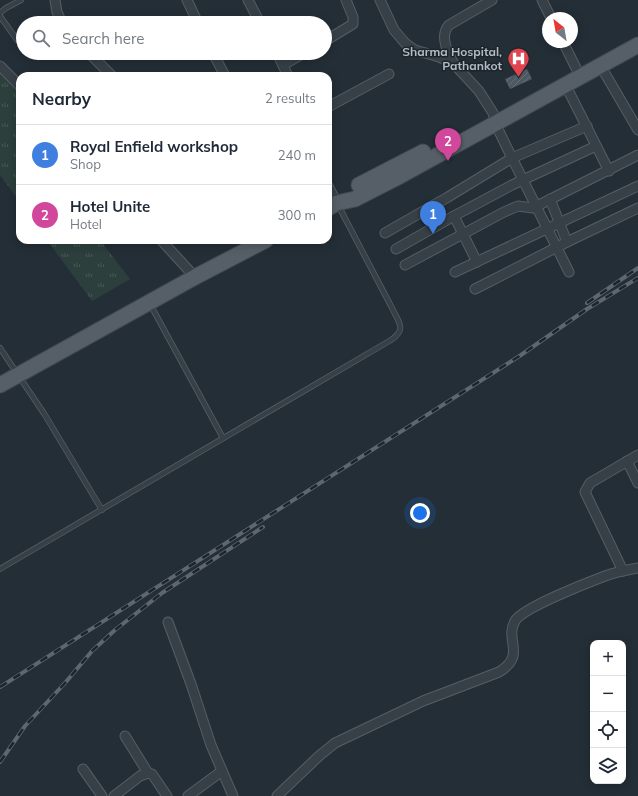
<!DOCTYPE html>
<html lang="en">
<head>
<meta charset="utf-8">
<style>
  body { margin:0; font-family:Mulish,sans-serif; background:#f6f6f7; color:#1f2937 }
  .controls { position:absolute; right:12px; bottom:12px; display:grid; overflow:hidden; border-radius:8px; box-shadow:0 2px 10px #0003 }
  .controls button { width:36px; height:36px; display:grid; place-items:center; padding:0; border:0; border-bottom:1px solid #e0e1e3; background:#fff; color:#1f2937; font:20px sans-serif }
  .compass { position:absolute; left:542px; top:12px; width:36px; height:36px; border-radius:50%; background:#fff; box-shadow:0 2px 10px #0003; rotate:329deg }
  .you { position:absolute; left:420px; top:513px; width:14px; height:14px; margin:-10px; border:3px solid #fff; border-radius:50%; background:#1a73e8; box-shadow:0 0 0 6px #1a73e833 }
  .badge { display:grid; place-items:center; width:26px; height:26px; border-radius:50%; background:#526c87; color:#fff; font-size:13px; font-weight:700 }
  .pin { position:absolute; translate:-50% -33px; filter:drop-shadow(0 1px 2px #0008) }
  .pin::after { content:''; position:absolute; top:21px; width:14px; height:12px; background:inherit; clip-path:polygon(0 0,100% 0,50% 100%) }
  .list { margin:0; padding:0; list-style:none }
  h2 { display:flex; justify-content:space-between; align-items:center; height:52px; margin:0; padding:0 16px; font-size:17px }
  h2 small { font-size:13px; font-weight:400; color:#747a83 }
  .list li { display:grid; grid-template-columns:26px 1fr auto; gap:12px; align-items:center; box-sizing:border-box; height:60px; padding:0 16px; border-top:1px solid #e0e1e3 }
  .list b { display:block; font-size:15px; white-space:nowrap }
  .list p { margin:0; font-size:13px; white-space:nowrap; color:#747a83 }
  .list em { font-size:13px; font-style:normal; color:#747a83 }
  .icon { flex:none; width:22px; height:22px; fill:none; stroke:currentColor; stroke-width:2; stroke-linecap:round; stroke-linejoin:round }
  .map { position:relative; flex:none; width:638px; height:796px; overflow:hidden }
  .search { position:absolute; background:#fff; box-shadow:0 2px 10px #0003; left:16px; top:16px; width:316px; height:44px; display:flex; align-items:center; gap:10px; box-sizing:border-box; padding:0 14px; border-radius:22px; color:#747a83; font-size:15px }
  .panel { position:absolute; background:#fff; box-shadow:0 2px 10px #0003; left:16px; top:72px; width:316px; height:172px; border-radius:12px }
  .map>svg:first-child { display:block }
  .grass { fill:url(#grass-tufts) }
  .building { fill:url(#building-hatch) }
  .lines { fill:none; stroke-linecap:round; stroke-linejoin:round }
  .lane-casing { stroke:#555e65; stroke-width:6 }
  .street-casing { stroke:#555e65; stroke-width:11 }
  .primary-casing { stroke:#414950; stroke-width:17 }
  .lane { stroke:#374047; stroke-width:4.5 }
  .street { stroke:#374047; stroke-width:9 }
  .primary { stroke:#565f67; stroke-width:15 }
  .rail-casing { stroke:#5e6771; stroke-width:4 }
  .rail { stroke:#1d252c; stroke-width:2.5; stroke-dasharray:8; stroke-linecap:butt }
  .labels { text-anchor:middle; stroke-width:3; stroke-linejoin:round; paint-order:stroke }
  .poi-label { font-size:12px; font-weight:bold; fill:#b2bbc3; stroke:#1d252c; text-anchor:end }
</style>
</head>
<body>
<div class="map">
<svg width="638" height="796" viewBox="0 0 638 796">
  <defs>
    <pattern id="grass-tufts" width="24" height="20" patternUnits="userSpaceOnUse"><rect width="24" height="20" fill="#2c3f3d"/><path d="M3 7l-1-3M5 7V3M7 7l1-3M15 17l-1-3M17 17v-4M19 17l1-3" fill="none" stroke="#485957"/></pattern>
    <pattern id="building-hatch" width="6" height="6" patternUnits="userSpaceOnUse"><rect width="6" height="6" fill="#4d5962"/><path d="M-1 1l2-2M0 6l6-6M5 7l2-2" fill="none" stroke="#646f77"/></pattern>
  </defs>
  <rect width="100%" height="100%" fill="#242e36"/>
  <!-- grass -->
  <g class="grass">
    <path d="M0,71L20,94V202L0,175Z"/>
    <path d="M47,240H100L130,279L92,301Z"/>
  </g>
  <!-- building -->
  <path class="building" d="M527,69L532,79L510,89L505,79Z"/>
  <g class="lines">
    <defs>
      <g id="lane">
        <path d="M0,13L6,8L21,0"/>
        <path d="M0,16L17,40"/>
        <path d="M150,304L223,438"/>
        <path d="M0,348L45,415L102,510"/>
        <path d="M0,569L391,340C407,329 399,323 392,308L338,205"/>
      </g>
      <g id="street">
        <path d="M55,0L57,12L62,23"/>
        <path d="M187,0L198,23"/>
        <path d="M248,0L260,23"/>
        <path d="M380,0L394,30L405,43L415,50L439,57L454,64L479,91L493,113L495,123L512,158L569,272"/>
        <path d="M542,0L551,18"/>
        <path d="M325,41L353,24V17L346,0"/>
        <path d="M563,42L576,68"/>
        <path d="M89,53L112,76"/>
        <path d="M213,53L225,76"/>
        <path d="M277,53L288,76"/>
        <path d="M454,64C448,53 439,36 449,25L492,0"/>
        <path d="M283,65L304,53"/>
        <path d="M600,65L638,130"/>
        <path d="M0,66L20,86"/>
        <path d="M565,84L609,171"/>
        <path d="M328,107L389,74"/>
        <path d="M328,186L337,203"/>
        <path d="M550,199L567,242"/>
        <path d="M454,216L477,262"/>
        <path d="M385,233L448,197L512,158L587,126"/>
        <path d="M161,240L195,277"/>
        <path d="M396,249L454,216L512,185L596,146"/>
        <path d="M405,265L504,212L518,206L533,208L638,155"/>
        <path d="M455,272L638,186"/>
        <path d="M475,289L567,242L638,208"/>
        <path d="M627,461L638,483"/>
        <path d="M623,571L585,492L590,483L638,455"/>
        <path d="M168,622L191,684L211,745L233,796"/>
        <path d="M125,736L148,773"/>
        <path d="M83,769L102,796"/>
        <path d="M114,796L140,776L148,773L152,774L167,796"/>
        <path d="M188,796L222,771"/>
        <path d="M277,796L319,756L335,743L423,701L499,672C527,655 504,640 515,621C522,608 589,582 605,576C616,572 627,570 638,568"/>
      </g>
      <g id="primary">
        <path d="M359,185L423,152"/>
        <path d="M328,208L337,203L355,199L398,177L638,45"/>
        <path d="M0,385L195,277L266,240"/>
      </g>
    </defs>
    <!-- lane casing -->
    <use href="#lane" class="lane-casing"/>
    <!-- street casing -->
    <use href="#street" class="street-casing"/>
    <!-- primary casing -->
    <use href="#primary" class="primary-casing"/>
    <!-- lane -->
    <use href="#lane" class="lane"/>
    <!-- street -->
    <use href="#street" class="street"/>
    <!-- primary -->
    <use href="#primary" class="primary"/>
    <defs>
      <g id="rail">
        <path d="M587,303L638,268"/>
        <path d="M0,687L521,355L587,309L638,278"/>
        <path d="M0,762L25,726L65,683L92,651L115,630L162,593L263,527"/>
      </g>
    </defs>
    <!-- rail casing -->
    <use href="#rail" class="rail-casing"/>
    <!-- rail -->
    <use href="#rail" class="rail"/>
  </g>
  <!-- icons -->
  <defs>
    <symbol id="hospital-pin" viewBox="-11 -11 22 30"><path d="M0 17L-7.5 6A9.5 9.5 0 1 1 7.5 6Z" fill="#e0444e" stroke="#1d252c"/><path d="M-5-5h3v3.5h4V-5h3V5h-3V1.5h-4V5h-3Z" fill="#fff"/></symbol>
  </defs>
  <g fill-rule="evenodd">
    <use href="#hospital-pin" x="506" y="46" width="25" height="34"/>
  </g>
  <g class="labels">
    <!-- poi labels -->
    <g class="poi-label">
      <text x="502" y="56">Sharma Hospital,<tspan x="502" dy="14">Pathankot</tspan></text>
    </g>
  </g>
</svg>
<div class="controls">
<button>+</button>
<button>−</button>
<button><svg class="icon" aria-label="locate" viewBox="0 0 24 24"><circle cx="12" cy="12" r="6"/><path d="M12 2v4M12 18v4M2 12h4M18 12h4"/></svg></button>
<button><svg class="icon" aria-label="layers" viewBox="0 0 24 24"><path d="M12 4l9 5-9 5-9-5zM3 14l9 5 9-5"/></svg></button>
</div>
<svg class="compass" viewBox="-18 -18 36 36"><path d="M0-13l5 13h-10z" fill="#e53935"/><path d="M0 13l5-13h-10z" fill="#747a83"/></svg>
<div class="you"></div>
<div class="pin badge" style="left:433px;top:234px;background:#3f7fe0">1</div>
<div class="pin badge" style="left:448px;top:161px;background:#d1479c">2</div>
<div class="search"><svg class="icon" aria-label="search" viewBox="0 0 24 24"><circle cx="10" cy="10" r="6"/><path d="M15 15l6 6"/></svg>Search here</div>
<section class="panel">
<h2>Nearby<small>2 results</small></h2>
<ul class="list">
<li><span class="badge" style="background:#3f7fe0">1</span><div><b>Royal Enfield workshop</b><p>Shop</p></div><em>240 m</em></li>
<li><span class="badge" style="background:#d1479c">2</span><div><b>Hotel Unite</b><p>Hotel</p></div><em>300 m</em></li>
</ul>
</section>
</div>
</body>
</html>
